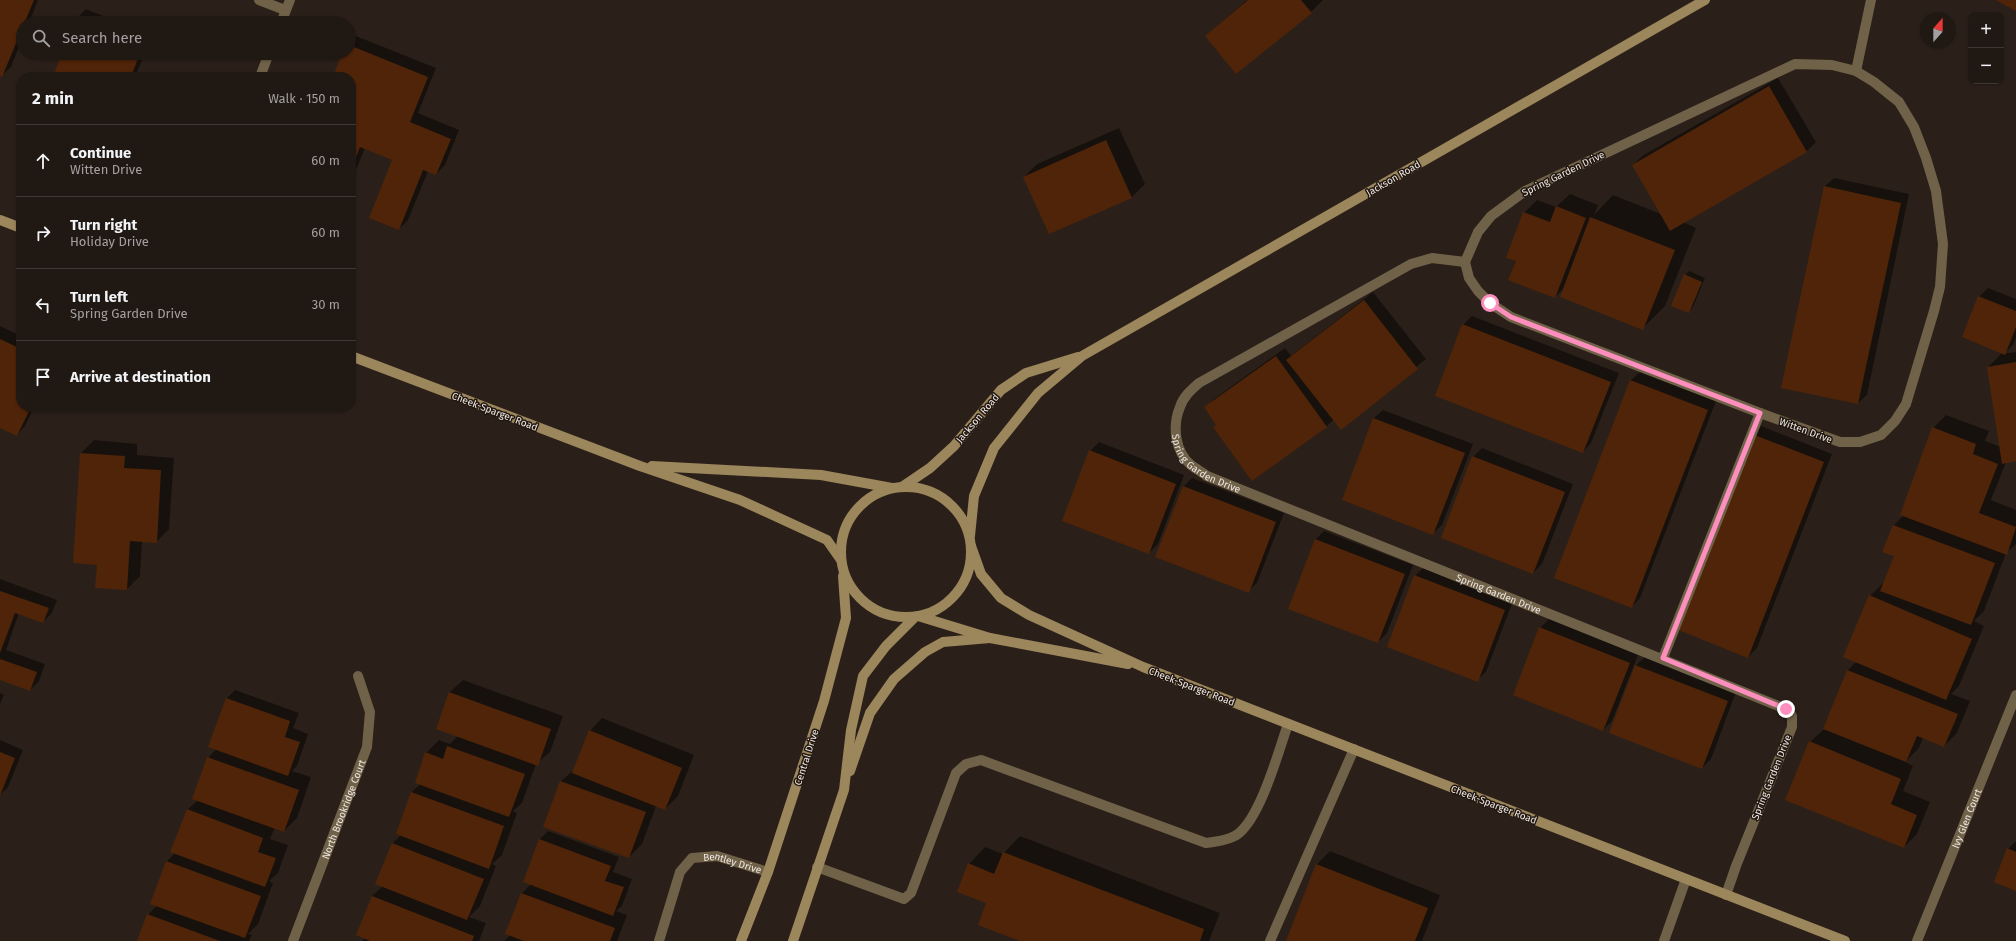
<!DOCTYPE html>
<html lang="en">
<head>
<meta charset="utf-8">
<style>
  body { margin:0; font-family:"Fira Sans",sans-serif; background:#28211c; color:#f1f3f6 }
  .controls { position:absolute; right:12px; top:12px; display:grid; overflow:hidden; border-radius:8px; box-shadow:0 1px 3px #0004 }
  .controls button { width:36px; height:36px; display:grid; place-items:center; padding:0; border:0; border-bottom:1px solid #3d3733; background:#201813; color:#f1f3f6; font:20px sans-serif }
  .compass { position:absolute; left:1920px; top:12px; width:36px; height:36px; border-radius:50%; background:#201813; box-shadow:0 1px 3px #0004; rotate:21deg }
  .stop { position:absolute; width:12px; height:12px; margin:-9px; border:3px solid #fe8ebd; border-radius:50%; background:#fff }
  .stop.end { background:#fe8ebd; border-color:#fff; box-shadow:0 1px 4px #0008 }
  .list { margin:0; padding:0; list-style:none }
  h2 { display:flex; justify-content:space-between; align-items:center; height:52px; margin:0; padding:0 16px; font-size:17px }
  h2 small { font-size:13px; font-weight:400; color:#a2a0a0 }
  .list li { display:grid; grid-template-columns:26px 1fr auto; gap:12px; align-items:center; box-sizing:border-box; height:72px; padding:0 16px; border-top:1px solid #3d3733 }
  .list b { display:block; font-size:15px; white-space:nowrap }
  .list p { margin:0; font-size:13px; white-space:nowrap; color:#a2a0a0 }
  .list em { font-size:13px; font-style:normal; color:#a2a0a0 }
  .icon { flex:none; width:22px; height:22px; fill:none; stroke:currentColor; stroke-width:2; stroke-linecap:round; stroke-linejoin:round }
  .map { position:relative; flex:none; width:2016px; height:941px; overflow:hidden }
  .search { position:absolute; background:#201813; box-shadow:0 1px 3px #0004; left:16px; top:16px; width:340px; height:44px; display:flex; align-items:center; gap:10px; box-sizing:border-box; padding:0 14px; border-radius:22px; color:#a2a0a0; font-size:15px }
  .panel { position:absolute; background:#201813; box-shadow:0 1px 3px #0004; left:16px; top:72px; width:340px; height:340px; border-radius:16px }
  .map>svg:first-child { display:block }
  .shadow { fill:#0007 }
  .building { fill:#502408 }
  .lines { fill:none; stroke-linecap:round; stroke-linejoin:round }
  .service { stroke:#706248; stroke-width:10 }
  .minor { stroke:#706248; stroke-width:10 }
  .secondary { stroke:#9c865c; stroke-width:10 }
  .route { stroke:#fe8ebd; stroke-width:5 }
  .labels { text-anchor:middle; stroke-width:3; stroke-linejoin:round; paint-order:stroke }
  .street-label { font-size:10px; fill:#efe7e3; stroke:#211710 }
</style>
</head>
<body>
<div class="map">
<svg width="2016" height="941" viewBox="0 0 2016 941">
  <rect width="100%" height="100%" fill="#2b2019"/>
  <!-- shadow -->
  <g class="shadow">
    <path d="M0,0H38L29,23H23V37L11,67L2,75H0Z"/>
    <path d="M1247,0H1323L1311,12L1206,36Z"/>
    <path d="M86,9L121,23H75L77,18Z"/>
    <path d="M356,36L436,68L418,113L459,130L445,165L436,174L428,171L408,220L399,229L394,159L365,148L351,182V77H334L343,53H349V42Z"/>
    <path d="M63,53H145L135,77H54Z"/>
    <path d="M1778,78L1816,142L1807,151L1683,222L1696,228L1665,306L1643,328L1564,288L1555,297L1517,261L1524,213L1537,200L1556,207L1570,194L1598,205L1594,215L1613,195L1661,214L1633,165L1642,156Z"/>
    <path d="M1119,128L1145,184L1132,197L1049,233L1024,177L1037,164Z"/>
    <path d="M1834,178L1909,194L1867,395L1858,403L1825,186Z"/>
    <path d="M1689,271L1705,278L1693,307L1689,312L1685,275Z"/>
    <path d="M1988,288L2016,299V338L2013,345L2004,354L1979,297Z"/>
    <path d="M1373,292L1426,359L1341,428L1334,419L1327,426L1253,480L1205,408L1214,399L1285,348L1291,356Z"/>
    <path d="M1472,316L1619,373L1591,443L1583,452L1463,325Z"/>
    <path d="M0,326L21,336V407H34L25,426L17,435L0,427Z"/>
    <path d="M2016,352V460L2006,462L1991,500L2016,510V544L2006,553L1984,611L1974,621L1984,626L1959,686L1951,694L1970,701L1957,733L1944,746L1923,738L1919,748L1905,762L1913,766L1903,791L1930,802L1917,834L1904,847L1810,742L1824,729L1847,671L1857,661L1870,596L1883,583L1884,584L1895,555L1894,525L1904,515L1933,428L1946,415L1989,431L1985,441L2001,447L1988,367L2001,354Z"/>
    <path d="M1640,372L1716,401L1640,598L1632,607L1631,380Z"/>
    <path d="M1383,410L1473,444L1442,525L1433,533L1343,499L1374,418Z"/>
    <path d="M1761,426L1832,454L1757,648L1748,657L1753,435Z"/>
    <path d="M94,440L137,444V455L174,458L169,529L156,542L142,541L140,576L127,589L98,564L81,453Z"/>
    <path d="M1099,442L1184,475L1158,544L1149,553L1090,451Z"/>
    <path d="M1482,448L1573,484L1542,564L1533,573L1473,457Z"/>
    <path d="M1192,478L1284,513L1257,583L1248,591L1183,487Z"/>
    <path d="M1324,531L1413,565L1387,633L1378,642L1315,540Z"/>
    <path d="M1424,567L1513,601L1486,672L1477,680L1415,576Z"/>
    <path d="M0,579L57,600L52,613L43,622L19,613L6,650L45,664L39,681L30,690L0,679Z"/>
    <path d="M1549,619L1638,655L1612,721L1603,730L1540,628Z"/>
    <path d="M1645,657L1736,692L1711,759L1702,768L1636,665Z"/>
    <path d="M463,680L563,716L550,752L536,764L522,803L513,811L517,813L502,855L492,864L496,866L480,906L469,917L486,923L479,941H362L365,938L372,896L383,886L393,843L401,835L397,834L412,792L420,784L426,753L439,740L450,744L458,736L450,692Z"/>
    <path d="M235,690L299,713L293,728L308,734L297,766L292,771L311,777L297,818L284,831L275,827L270,839L288,845L278,873L269,881L273,883L258,924L248,934L252,935L249,941H139L148,915L157,905L166,862L175,853L187,810L198,800L208,758L216,749L226,699Z"/>
    <path d="M0,693L4,695L0,704Z"/>
    <path d="M602,718L694,755L678,796L665,809L656,806L642,844L629,857L544,826L561,781L575,769L590,731Z"/>
    <path d="M0,740L23,750L8,787L0,795Z"/>
    <path d="M548,831L619,857L613,872L632,879L622,906L616,911L627,915L617,941H504L511,935L506,933L522,893L531,884L540,839Z"/>
    <path d="M1020,836L1220,913L1209,941H1023L987,902L969,864L985,847L1003,854Z"/>
    <path d="M2016,841V890L2008,849Z"/>
    <path d="M1330,851L1440,895L1422,941H1287L1317,864Z"/>
  </g>
  <!-- building -->
  <g class="building">
    <path d="M0,0H34L2,77L0,76Z"/>
    <path d="M1248,0H1301L1312,13L1236,74L1205,36Z"/>
    <path d="M1996,0H2016V11Z"/>
    <path d="M76,17L90,23H74Z"/>
    <path d="M349,45L428,77L410,122L451,139L436,175L423,170L399,230L369,218L392,160L360,147L351,170V77H333L342,53H349Z"/>
    <path d="M62,53H140L131,77H53Z"/>
    <path d="M1769,86L1807,152L1670,231L1632,165Z"/>
    <path d="M1106,140L1132,198L1049,234L1023,177Z"/>
    <path d="M1824,186L1901,203L1858,404L1781,388Z"/>
    <path d="M1556,206L1586,218L1555,298L1508,280L1516,261L1506,258L1523,212L1550,222Z"/>
    <path d="M1590,217L1675,250L1643,330L1560,297Z"/>
    <path d="M1684,274L1702,282L1689,313L1671,306Z"/>
    <path d="M1978,296L2016,311V327L2005,355L1962,337Z"/>
    <path d="M1364,300L1418,369L1341,430L1286,360Z"/>
    <path d="M1462,324L1611,382L1583,453L1435,396Z"/>
    <path d="M0,339L21,349V407H31L17,436L0,428Z"/>
    <path d="M1276,356L1327,427L1252,481L1213,427L1216,425L1204,407Z"/>
    <path d="M2016,362V461L2002,464L1987,367Z"/>
    <path d="M1630,380L1708,410L1632,608L1554,578Z"/>
    <path d="M1373,418L1465,453L1433,535L1342,500Z"/>
    <path d="M1932,427L1976,444L1973,454L1998,464L1979,513L2016,527L2007,555L1900,515Z"/>
    <path d="M1752,434L1824,462L1748,658L1676,629Z"/>
    <path d="M1089,450L1176,484L1149,554L1062,521Z"/>
    <path d="M80,453L125,456L124,468L161,470L157,543L130,541L127,590L95,588L97,565L73,563Z"/>
    <path d="M1472,456L1565,492L1533,574L1441,538Z"/>
    <path d="M1183,486L1276,522L1249,593L1155,557Z"/>
    <path d="M1893,525L1995,563L1971,625L1880,591L1894,556L1882,552Z"/>
    <path d="M1315,539L1405,574L1378,643L1288,609Z"/>
    <path d="M1414,575L1505,610L1478,682L1387,647Z"/>
    <path d="M0,591L49,608L43,623L15,613L0,653Z"/>
    <path d="M1869,595L1972,639L1946,700L1843,657Z"/>
    <path d="M1539,627L1630,663L1603,731L1513,695Z"/>
    <path d="M0,659L37,672L30,691L0,680Z"/>
    <path d="M1635,665L1728,701L1702,769L1609,733Z"/>
    <path d="M1847,670L1958,714L1944,747L1917,736L1906,762L1823,729Z"/>
    <path d="M449,692L551,729L538,766L436,729Z"/>
    <path d="M226,698L290,721L285,737L300,742L288,776L208,747Z"/>
    <path d="M589,730L682,768L665,810L572,773Z"/>
    <path d="M1809,741L1901,779L1891,804L1917,815L1904,848L1785,800Z"/>
    <path d="M447,746L525,774L509,817L415,783L425,752L443,759Z"/>
    <path d="M0,752L15,758L0,796Z"/>
    <path d="M207,757L299,790L284,832L192,799Z"/>
    <path d="M560,781L646,812L629,858L543,827Z"/>
    <path d="M411,792L504,826L489,869L396,834Z"/>
    <path d="M187,809L263,838L258,852L276,858L265,887L170,852Z"/>
    <path d="M539,839L611,866L605,881L624,887L613,916L523,882Z"/>
    <path d="M392,843L484,879L467,920L375,884Z"/>
    <path d="M2007,848L2016,852V891L1994,882Z"/>
    <path d="M1003,852L1204,929L1200,941H1020L978,925L986,903L957,892L968,863L994,874Z"/>
    <path d="M166,861L261,896L245,938L150,904Z"/>
    <path d="M1316,864L1428,908L1415,941H1286Z"/>
    <path d="M521,893L615,928L610,941H524L505,934Z"/>
    <path d="M372,896L474,936L472,941H370L356,935Z"/>
    <path d="M147,914L220,941H137Z"/>
  </g>
  <g class="lines">
    <!-- service -->
    <g class="service">
      <path d="M817,867L904,899L911,893L956,773L966,764L981,760L1206,843C1215,842 1230,840 1238,834C1261,816 1278,753 1288,724"/>
      <path d="M1270,941L1354,749"/>
    </g>
    <!-- minor -->
    <g class="minor">
      <path d="M259,0L285,10"/>
      <path d="M281,23L290,0"/>
      <path d="M1795,64L1832,65L1856,71L1874,82L1899,102L1914,127L1926,158L1936,191L1943,244L1940,287L1934,311L1906,404L1895,421L1881,435L1860,442H1840L1760,413L1511,317L1490,303L1478,291L1469,278L1465,262L1478,232L1491,216L1525,191Z"/>
      <path d="M1856,71L1871,0"/>
      <path d="M260,77L269,53"/>
      <path id="s1" d="M1465,262L1432,258L1411,264L1199,383C1191,390 1183,397 1180,407C1172,426 1175,452 1191,465C1196,469 1202,472 1207,476L1786,709L1792,716V727L1736,866L1726,895"/>
      <path d="M1663,658L1760,413"/>
      <path id="s2" d="M293,941L367,747L370,712L358,676"/>
      <path id="s3" d="M659,941L680,872L692,858L717,856L768,872"/>
      <path d="M1664,941L1686,879"/>
      <path id="s4" d="M1917,941L2016,695"/>
    </g>
    <!-- secondary -->
    <g class="secondary">
      <path d="M0,220L21,228"/>
      <path d="M351,356L640,466L740,500L827,540L841,560"/>
      <path d="M652,466L821,475L892,488"/>
      <path d="M902,487L930,468L954,446L1001,390L1026,373L1078,357"/>
      <circle cx="906" cy="552" r="65"/>
      <path d="M970,536L974,496L994,448L1038,393L1082,356L1705,0"/>
      <path d="M971,546L981,574L1001,598L1029,615L1143,667L1845,941"/>
      <path d="M918,616L990,638L1128,664"/>
      <path d="M850,771L870,713L894,679L925,652L943,642L990,638"/>
      <path d="M741,941L768,872L824,701L846,618L843,576"/>
      <path d="M793,941L844,790L851,730L863,676L886,646L915,617"/>
    </g>
  </g>
  <g class="lines">
    <!-- route -->
    <path class="route" d="M1490,303L1511,317L1760,413L1663,658L1786,709"/>
  </g>
  <g class="labels">
    <!-- street labels -->
    <g class="street-label">
      <text transform="translate(1563 173) rotate(-26)" y="4">Spring Garden Drive</text>
      <text transform="translate(1393 178) rotate(-30)" y="4">Jackson Road</text>
      <text transform="translate(495 411) rotate(21)" y="4">Cheek-Sparger Road</text>
      <text transform="translate(977 418) rotate(-50)" y="4">Jackson Road</text>
      <text transform="translate(1806 430) rotate(20)" y="4">Witten Drive</text>
      <text dy="4" stroke="none"><textPath href="#s1" startOffset="402">Spring Garden Drive</textPath></text>
      <text dy="4" stroke="none"><textPath href="#s1" startOffset="726">Spring Garden Drive</textPath></text>
      <text transform="translate(1192 686) rotate(21)" y="4">Cheek-Sparger Road</text>
      <text transform="translate(806 757) rotate(-72)" y="4">Central Drive</text>
      <text transform="translate(1771 777) rotate(-68)" y="4">Spring Garden Drive</text>
      <text transform="translate(1494 804) rotate(21)" y="4">Cheek-Sparger Road</text>
      <text dy="4" stroke="none"><textPath href="#s2" startOffset="141">North Brookridge Court</textPath></text>
      <text dy="4" stroke="none"><textPath href="#s4" startOffset="132">Ivy Glen Court</textPath></text>
      <text dy="4" stroke="none"><textPath href="#s3" startOffset="132">Bentley Drive</textPath></text>
    </g>
  </g>
</svg>
<div class="controls">
<button>+</button>
<button>−</button>
</div>
<svg class="compass" viewBox="-18 -18 36 36"><path d="M0-13l5 13h-10z" fill="#e53935"/><path d="M0 13l5-13h-10z" fill="#a2a0a0"/></svg>
<div class="stop" style="left:1490px;top:303px"></div>
<div class="stop end" style="left:1786px;top:709px"></div>
<div class="search"><svg class="icon" aria-label="search" viewBox="0 0 24 24"><circle cx="10" cy="10" r="6"/><path d="M15 15l6 6"/></svg>Search here</div>
<section class="panel">
<h2>2 min<small>Walk · 150 m</small></h2>
<ul class="list">
<li><svg class="icon" aria-label="ahead" viewBox="0 0 24 24"><path d="M12 20V5M6 11l6-6 6 6"/></svg><div><b>Continue</b><p>Witten Drive</p></div><em>60 m</em></li>
<li><svg class="icon" aria-label="right" viewBox="0 0 24 24"><path d="M7 20v-9h11M14 6l5 5-5 5"/></svg><div><b>Turn right</b><p>Holiday Drive</p></div><em>60 m</em></li>
<li><svg class="icon" aria-label="left" viewBox="0 0 24 24"><path d="M17 20v-9H6M10 6l-5 5 5 5"/></svg><div><b>Turn left</b><p>Spring Garden Drive</p></div><em>30 m</em></li>
<li><svg class="icon" aria-label="arrive" viewBox="0 0 24 24"><path d="M6 21V4h12l-3 4 3 4H6"/></svg><div><b>Arrive at destination</b></div></li>
</ul>
</section>
</div>
</body>
</html>
